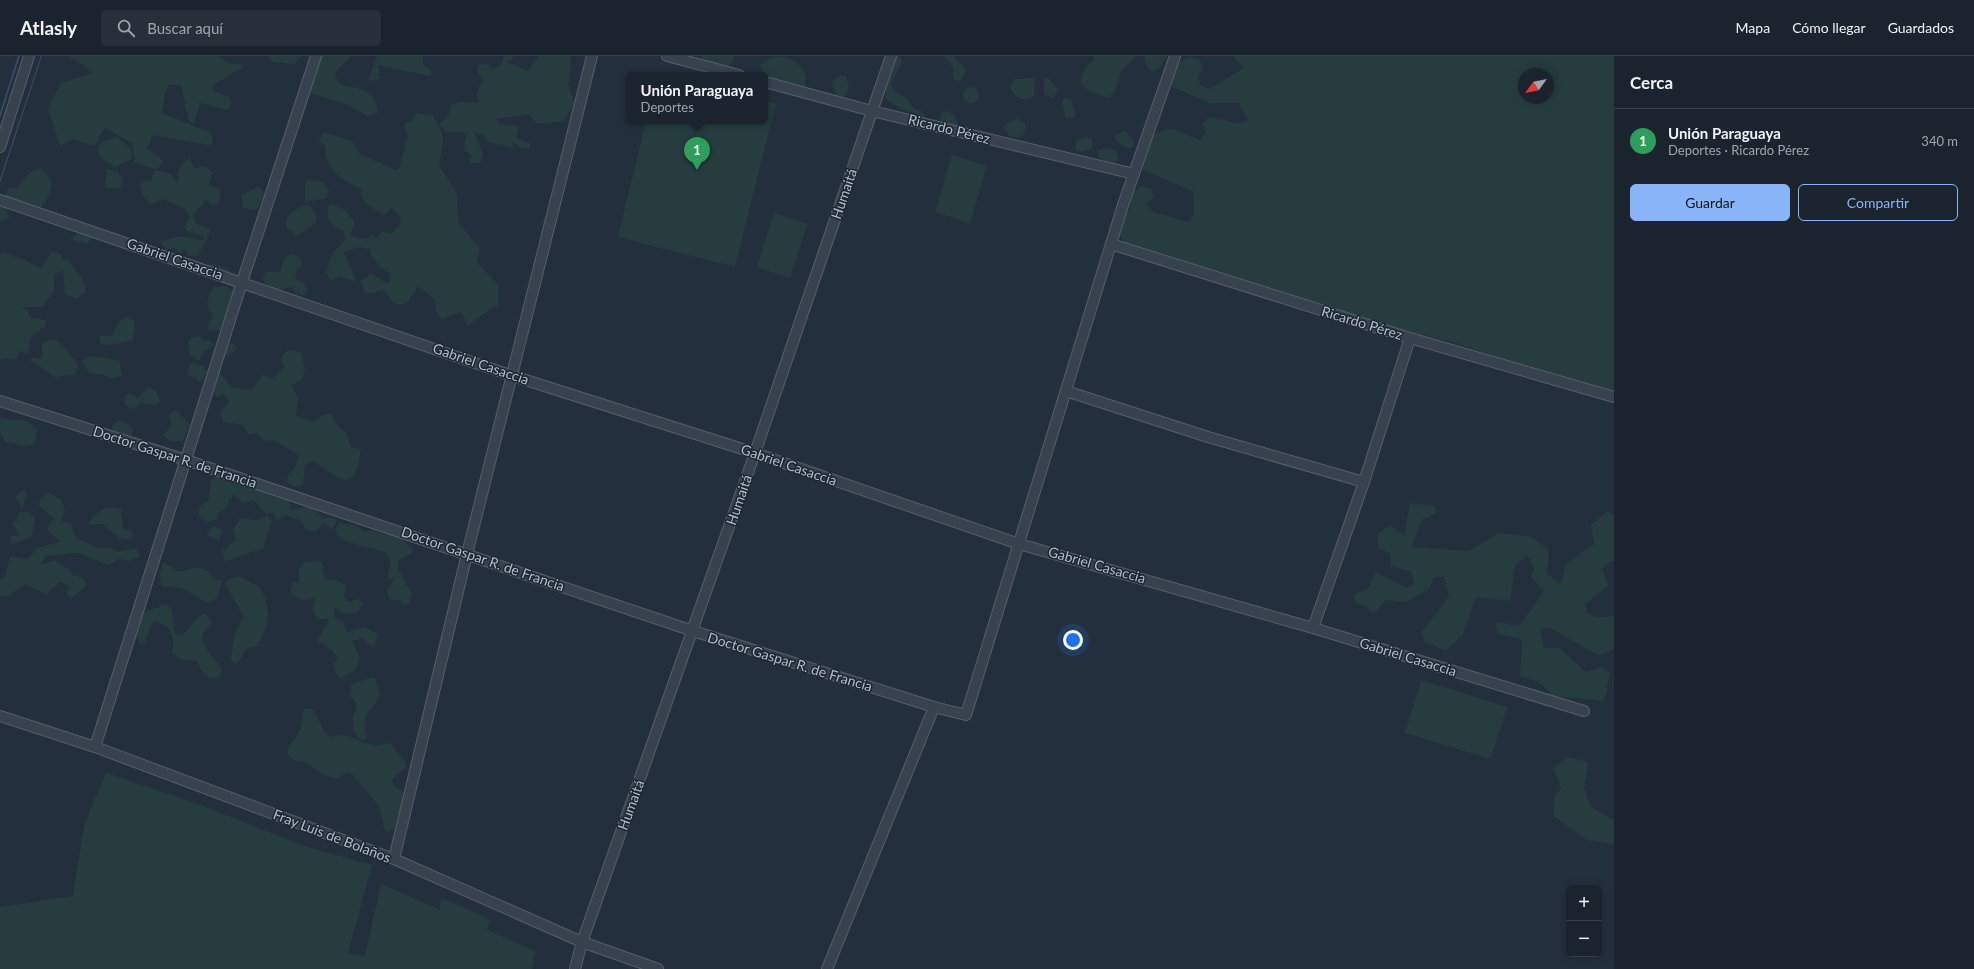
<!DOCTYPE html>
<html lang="es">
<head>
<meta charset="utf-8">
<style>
  body { margin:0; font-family:Lato,sans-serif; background:#282f3a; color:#f1f3f6 }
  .controls { position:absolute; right:12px; bottom:12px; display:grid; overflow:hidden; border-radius:6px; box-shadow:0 2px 10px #0003 }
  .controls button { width:36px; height:36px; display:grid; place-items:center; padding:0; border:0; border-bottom:1px solid #39404a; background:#1b232e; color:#f1f3f6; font:20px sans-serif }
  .compass { position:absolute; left:1518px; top:12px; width:36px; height:36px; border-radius:50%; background:#1b232e; box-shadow:0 2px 10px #0003; rotate:237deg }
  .you { position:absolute; left:1073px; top:584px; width:14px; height:14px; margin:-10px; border:3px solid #fff; border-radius:50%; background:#1a73e8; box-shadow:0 0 0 6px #1a73e833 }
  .badge { display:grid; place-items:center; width:26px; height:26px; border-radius:50%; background:#8ab4f8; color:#fff; font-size:13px; font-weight:700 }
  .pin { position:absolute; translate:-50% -33px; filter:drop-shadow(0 1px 2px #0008) }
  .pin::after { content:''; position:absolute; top:21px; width:14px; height:12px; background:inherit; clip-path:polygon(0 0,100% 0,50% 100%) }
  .popup { position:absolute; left:626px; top:16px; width:142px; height:52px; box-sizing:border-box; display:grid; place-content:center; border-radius:6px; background:#1b232e; filter:drop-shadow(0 1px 3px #0005); font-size:13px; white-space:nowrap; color:#a0a4aa }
  .popup b { font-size:15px; color:#f1f3f6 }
  .popup::after { content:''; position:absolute; left:50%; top:100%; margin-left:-8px; border:8px solid transparent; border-top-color:#1b232e }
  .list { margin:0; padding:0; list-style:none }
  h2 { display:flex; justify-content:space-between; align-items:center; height:52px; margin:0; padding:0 16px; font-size:17px }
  h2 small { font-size:13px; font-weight:400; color:#a0a4aa }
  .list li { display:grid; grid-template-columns:26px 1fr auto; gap:12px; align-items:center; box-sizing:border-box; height:64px; padding:0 16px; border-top:1px solid #39404a }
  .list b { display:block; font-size:15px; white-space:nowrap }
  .list p { margin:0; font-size:13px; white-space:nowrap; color:#a0a4aa }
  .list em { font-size:13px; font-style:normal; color:#a0a4aa }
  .actions { display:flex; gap:8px; padding:12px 16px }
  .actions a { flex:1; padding:9px 0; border:1px solid #8ab4f8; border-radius:6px; text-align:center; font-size:14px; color:#8ab4f8 }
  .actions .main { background:#8ab4f8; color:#111 }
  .icon { flex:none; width:22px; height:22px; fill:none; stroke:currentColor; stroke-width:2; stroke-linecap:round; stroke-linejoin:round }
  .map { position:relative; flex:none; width:1614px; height:913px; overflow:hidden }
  header { display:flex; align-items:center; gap:24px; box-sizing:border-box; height:56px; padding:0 20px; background:#1b232e; border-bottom:1px solid #39404a }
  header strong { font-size:19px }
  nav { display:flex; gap:22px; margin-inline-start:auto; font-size:14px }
  .search { width:280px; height:36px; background:#282f3a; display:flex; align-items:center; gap:10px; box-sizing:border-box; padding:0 14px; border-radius:6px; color:#a0a4aa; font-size:15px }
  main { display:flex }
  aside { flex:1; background:#1b232e }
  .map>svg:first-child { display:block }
  .green { fill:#263c3f; fill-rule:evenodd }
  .water { fill:#394c67 }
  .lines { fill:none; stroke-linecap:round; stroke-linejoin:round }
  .minor-casing { stroke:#565f6c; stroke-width:12 }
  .minor { stroke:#38414e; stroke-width:10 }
  .labels { text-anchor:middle; stroke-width:3; stroke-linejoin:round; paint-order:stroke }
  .street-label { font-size:14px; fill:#b4bcc9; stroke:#1d2633 }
</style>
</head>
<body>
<header>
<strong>Atlasly</strong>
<div class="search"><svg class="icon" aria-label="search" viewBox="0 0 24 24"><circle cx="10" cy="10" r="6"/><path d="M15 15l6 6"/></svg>Buscar aquí</div>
<nav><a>Mapa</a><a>Cómo llegar</a><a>Guardados</a></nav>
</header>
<main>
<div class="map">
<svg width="1614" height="913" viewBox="0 0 1614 913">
  <rect width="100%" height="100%" fill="#242f3e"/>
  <!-- green -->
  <g class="green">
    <path d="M70,0H218L227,6L243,9L242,12L213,29V34L230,42L231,51L226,54L199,47L194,68L189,65L181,29H169L165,37L162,57L211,77L213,87L209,89L152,79L147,93L163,104L159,112L154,113L135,107L132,87L105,72L94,90L73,83L60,90L48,52L61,27L93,17Z"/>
    <path d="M268,0H302L294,8L271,6Z"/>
    <path d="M318,0H351L336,16L335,21L341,29C358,32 379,35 377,57L367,60L346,48L310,37L309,32Z"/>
    <path d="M377,0H423V8L431,14V19L429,20L378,9L380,22L376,25L369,23Z"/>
    <path d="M504,0H512L513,3L507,6L528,15L539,0H571C569,10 571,19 568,29L575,47L563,65L538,68L528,58L496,63L499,68L519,70L516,81L531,88L529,92H521L512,85L514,92L489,86L483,79L474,76L483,98L480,107H471L469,104L472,100L464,94L467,80L461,75L446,76L439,68L449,60L450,50L459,46L478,47C476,38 477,32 484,25L478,17L477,9L487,8L492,13L501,9Z"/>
    <path d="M701,0H734L733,5L726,12L702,4Z"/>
    <path d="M778,0C793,2 801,7 806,21L805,31C790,31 775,26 763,18L761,9L768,3Z"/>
    <path d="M892,0H899L902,6C900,12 896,17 893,23C886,39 909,36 912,51L921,55L924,59L922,64L888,45L885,40L886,20Z"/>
    <path d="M944,0H954C957,7 964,8 966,15L961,24L956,25L953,22V11Z"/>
    <path d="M1093,0H1136L1121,15L1115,35L1108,42L1089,35L1082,28C1080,16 1085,11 1094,4Z"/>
    <path d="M1144,0H1167L1160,11L1152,16L1146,9Z"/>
    <path d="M1233,0H1614V342L1459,288L1300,247L1130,192L1117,176L1119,156L1129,155L1133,136L1142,130L1152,133L1153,142L1146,148L1153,156L1189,166L1194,156L1193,135L1143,114L1140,104L1152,78L1172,73L1200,84L1206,76L1202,67L1210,61L1239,68L1248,64L1239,47H1210L1172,31V11L1189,1L1199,3L1203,12L1198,21L1201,30L1210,33L1243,12ZM1524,18H1548V42H1524Z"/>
    <path d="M840,20H845L849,28L847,38L843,40H837L833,31L832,26Z"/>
    <path d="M1044,21L1049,23L1059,34L1053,42L1044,38Z"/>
    <path d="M1035,22L1034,41L1024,44L1015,40L1010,32L1015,23Z"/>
    <circle cx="971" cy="39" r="8"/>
    <path d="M1066,42L1071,44L1075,53V62L1065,61L1062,45Z"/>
    <path d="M765,45L776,48L735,211L618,181L646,65H765Z"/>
    <path d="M947,55L952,57L958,66L955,71L941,66L940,62L942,57Z"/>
    <path d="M416,57L432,59C447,82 443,82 439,109L457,138L458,167L480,192L477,206L498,229V248L467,270L462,256L441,263L436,253L435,243L418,230L406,248H394L385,234L366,238L360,226L371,218L389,228L391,218L381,212L370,198L372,189L370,193L357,191L344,197L357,226L339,220L331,225L326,216L333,197L346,183L343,175L336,172L328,163V150L332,148L345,154L355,167L350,179L362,183L375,179L374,184L382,176L391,177L399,171L401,162L392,152L384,159C373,152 361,148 361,133C342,123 324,114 325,89L319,86L323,76L352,85L360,98L396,114L400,111L408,80L404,71L406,67L412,65Z"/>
    <path d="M1016,62L1025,67L1026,72L1022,81C1013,83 1005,79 1004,70Z"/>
    <path d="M1124,75C1130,78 1134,83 1133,90L1129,93L1116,85L1115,80Z"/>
    <path d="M117,81L131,93L132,103L115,111L101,102L97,93L103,85Z"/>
    <path d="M1087,81L1091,83L1093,88L1091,93L1082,96L1076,94L1075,88L1077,84Z"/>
    <path d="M1108,92L1117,96L1118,105L1109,109L1101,103L1099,104L1098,94Z"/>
    <path d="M952,99L987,110L970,167L935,156Z"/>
    <path d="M190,102L194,112L205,110L212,116L209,130L221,133L219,147L212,149L206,144L193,159L196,168L209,173L210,175L198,200L188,199L185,192L180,197L174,192L166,194L161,186L179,180L204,184V181L185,174L186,166L190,162L185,152L161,143L152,149C144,143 141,138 140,128L145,125H151L154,114L171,118L178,129C178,116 178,109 190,102Z"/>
    <path d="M41,112L52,127C50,139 46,145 38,155L12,150L6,154L9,162L0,166V147L3,145L9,131L16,133L29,117Z"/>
    <path d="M107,113L117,115L123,123L120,133L105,131Z"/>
    <path d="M307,124L322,126L329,133L326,142L305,146V127Z"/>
    <path d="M260,131L264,138L258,153L252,154L243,152L242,138Z"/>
    <path d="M308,149L312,152L317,162L315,168L297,180L286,171L287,161L298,152Z"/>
    <path d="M774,157L807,168L790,222L757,211Z"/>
    <path d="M86,173L93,181L87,188L70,183Z"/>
    <path d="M2,196L25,204L41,213L52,196L60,197L63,204L69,203C73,216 88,221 85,237L76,243L65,237L63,215L54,218V235L42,251H22L28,255L31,262L42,263L46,265V270L30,281L28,298L20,295L18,302L14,304L3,302L0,304V199Z"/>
    <path d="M294,198L300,201L302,210L297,212L295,222L303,226L308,235L304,240L295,237L292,230C279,237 271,233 262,223L266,216H281L285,201Z"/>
    <path d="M214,208L230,214L229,221L208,214V209Z"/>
    <path d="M226,230L236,237V267L229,276L231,281L229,286L235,289L236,294L228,300L223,298L221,273L209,275L208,268L213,261C205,249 206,243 214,231Z"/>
    <path d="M126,261L135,265L133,284L110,289L100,288L99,279L113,280C116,272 117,265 126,261Z"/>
    <path d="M199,280L204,285L208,284L214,288L211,292L205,294L199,304L195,303L196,300L192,301L189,296L188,286L192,281Z"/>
    <path d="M50,284H56L67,294L78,309L75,319L59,320L57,322L31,305L32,302L42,303V288Z"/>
    <path d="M293,294L301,296L305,316L300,325L291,329L298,341L296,360L313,366L321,360L331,357L337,369L347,378L351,391L361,393C355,438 342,426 314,405L305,409L303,429L295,431L288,427L287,420L295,411L299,399L274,384L264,385L258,377L248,378L243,369L223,366L220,357L229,346L224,338L216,341L207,315L202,325H198L196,321L191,322L187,316L190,309L194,306L196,309L203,310L207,315L211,311L219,316L232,331L251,334L263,319L273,322L285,310L281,304L285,295Z"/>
    <path d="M90,300L119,304L122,319C113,324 109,322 101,317L99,319L89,317L82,305Z"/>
    <path d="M148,331L157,336L160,345L156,349L141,347L134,353L125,349L124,342L128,338L134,339L137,343Z"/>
    <path d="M176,354L190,369L182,385H171L163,380L172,369L169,359Z"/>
    <path d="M0,362C14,366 28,359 37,374L35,386C26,395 17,386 5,386L0,377Z"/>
    <path d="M119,364L131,370L133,375L129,382L114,379L112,370Z"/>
    <path d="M220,413L289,443L290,454C307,452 312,446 323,463L331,461L337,465L332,473L324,467L315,476L306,474L301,465L286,459L277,464L273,456L267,459L272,464L263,493C250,497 237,500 225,506L222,496L236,484L233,474L240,462C250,463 261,467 267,459L254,444L243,447L234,439L229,443L227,451L219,457L218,463L207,466L199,459V451L209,444L211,424Z"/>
    <path d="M26,432L27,439L22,452L15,441Z"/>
    <path d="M48,437L61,443L65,453L61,465L71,468L77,482L100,493L110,492L118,496L136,492L140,500L129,505L119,503L109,509L79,497L45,500L41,508L55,505L67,512L72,519L83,522L87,529L72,542L66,538L69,530L60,526L46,538L25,528L8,541L0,540V524L5,522L10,500L28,503L37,492L60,486L47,473L54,463L39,449L40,443Z"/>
    <path d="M1410,447L1435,450L1436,457L1422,464L1412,491L1469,495L1498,477L1529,480L1549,494L1547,518L1561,528L1565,509L1594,488L1591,469L1608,455L1614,459V505L1609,506L1602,513L1608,530L1585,548L1587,557L1596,561L1614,560V593L1598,599L1548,571L1540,574L1544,592H1559L1586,616L1601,611L1610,616L1604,645L1553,640L1539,626L1520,620L1522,583L1499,578L1495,572L1498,566L1519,570L1544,535L1531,521L1534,511L1527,499L1515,510L1510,545L1476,541L1463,578L1446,595L1425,586L1421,577L1449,540L1444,521H1435L1428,534L1406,546L1386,544L1373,558L1365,549L1355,547L1354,538L1368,533L1376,516L1407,532L1414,527L1411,516L1391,510L1390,497L1378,492L1377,478L1390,470L1404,480Z"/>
    <path d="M106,452H117L121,455L123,473L131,475L134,480L131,484L122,483L102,468L88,469C92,460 98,456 106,452Z"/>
    <path d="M28,455L35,462L32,481L11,488L10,480L19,479L12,466H17L19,457Z"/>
    <path d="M338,467L357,469L364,476L374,474L378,477L397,479L412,492V497L399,504L398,517L399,516L412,538L409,547L404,549L399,544H390L387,534L395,521L388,524L390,504L386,496L361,490L340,483L335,475Z"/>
    <path d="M212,470L223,474L219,485L207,479Z"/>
    <path d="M321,505L325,523L334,524L346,529L344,540L348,546L358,543L363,547L358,556L345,558L334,552L335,562L343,566L347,576L365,571L378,579L373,592L362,582L353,585L359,601L355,614L341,623L334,615L333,609L338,602L333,595L318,584L329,563H319L313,557L315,541C305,546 299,545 290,537L293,526L299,527V513L306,506Z"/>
    <path d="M163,506L179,516C196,512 203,507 214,523L222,525L217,543L207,546L181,532L161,530L160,516Z"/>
    <path d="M239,520L259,531L265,541L268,557L267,570L258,590L247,592L239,605L235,608L231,605L234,580L244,561L225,528L228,524Z"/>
    <path d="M166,548L172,554L174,576L178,579C192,577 192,561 205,558L212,565C210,572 202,576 202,582C202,585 207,594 209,597C213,604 233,616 213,623L204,619L197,605L182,604L172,597C175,582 172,569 155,565L152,568L144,587L139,588C136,576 137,569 143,557Z"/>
    <path d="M370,622H375L380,637L376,647L366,659L364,674L367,683L362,684C347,674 355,661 357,647L349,639L351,629Z"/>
    <path d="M1421,624L1507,651L1491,703L1405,677Z"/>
    <path d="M307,652L312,653C320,661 320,676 332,681C346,674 360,688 375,689C380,690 385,687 390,687L405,706L406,711L391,724L397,733C405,735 405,739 406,747C403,751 397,756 397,761C396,769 396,773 387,776L384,772L379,750L352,718L347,716C335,724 337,724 324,718C317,714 313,713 308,707C303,705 297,706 293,703C279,693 296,685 299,676C302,669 303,663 302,655Z"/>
    <path d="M1568,701L1588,706L1584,733L1591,751L1614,764V788L1587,784L1553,760L1555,739L1561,732L1553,712Z"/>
    <path d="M106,717L198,748L304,790L372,809L348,897L365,900L381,828L439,853L441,842L490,863L487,874L535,895L532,913H0V851L73,840L84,770Z"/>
  </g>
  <!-- water -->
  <g class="water">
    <path d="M18,0H20L0,62V57Z"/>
    <path d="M41,0H42L0,127V123Z"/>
  </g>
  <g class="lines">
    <defs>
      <g id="minor">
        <path d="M667,0L739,19"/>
        <path d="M765,26L872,55L1134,118"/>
        <path d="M0,91L29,0"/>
        <path d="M0,144L513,320L755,397L1019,488L1313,572L1584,655"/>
        <path d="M1111,188L1410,282L1614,341"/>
        <path d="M1066,335L1208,381L1364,426"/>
        <path d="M0,345L186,404L693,575L934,651L966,659L1123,149L1175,0"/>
        <path d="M1313,572L1364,426L1410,282"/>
        <path d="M0,660L95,691L394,803L582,886L658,913"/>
        <path d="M95,691L242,226L316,0"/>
        <path d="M394,803L467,498L592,0"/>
        <path d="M575,913L582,886L755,397L891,0"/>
        <path d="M827,913L934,651"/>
      </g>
    </defs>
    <!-- minor casing -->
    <use href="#minor" class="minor-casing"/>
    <!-- minor -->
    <use href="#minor" class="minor"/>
  </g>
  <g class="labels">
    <!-- street labels -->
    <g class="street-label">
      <text transform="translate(949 73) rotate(14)" y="5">Ricardo Pérez</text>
      <text transform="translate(844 138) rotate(-71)" y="5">Humaitá</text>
      <text transform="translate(175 203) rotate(19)" y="5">Gabriel Casaccia</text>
      <text transform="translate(1362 267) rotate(17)" y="5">Ricardo Pérez</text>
      <text transform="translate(481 308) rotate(19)" y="5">Gabriel Casaccia</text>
      <text transform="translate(175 401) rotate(18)" y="5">Doctor Gaspar R. de Francia</text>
      <text transform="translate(789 409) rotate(19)" y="5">Gabriel Casaccia</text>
      <text transform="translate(739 444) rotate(-71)" y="5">Humaitá</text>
      <text transform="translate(483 503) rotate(19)" y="5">Doctor Gaspar R. de Francia</text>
      <text transform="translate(1097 509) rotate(16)" y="5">Gabriel Casaccia</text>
      <text transform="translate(1408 601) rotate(17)" y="5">Gabriel Casaccia</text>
      <text transform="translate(790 606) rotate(17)" y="5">Doctor Gaspar R. de Francia</text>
      <text transform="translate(631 749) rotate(-70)" y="5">Humaitá</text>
      <text transform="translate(332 780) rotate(21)" y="5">Fray Luis de Bolaños</text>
    </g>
  </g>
</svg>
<div class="controls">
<button>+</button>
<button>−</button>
</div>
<svg class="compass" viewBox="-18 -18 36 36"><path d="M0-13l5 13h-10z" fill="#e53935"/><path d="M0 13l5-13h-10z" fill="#a0a4aa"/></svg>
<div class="you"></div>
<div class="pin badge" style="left:697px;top:114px;background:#2e9e5b">1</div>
<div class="popup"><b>Unión Paraguaya</b>Deportes</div>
</div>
<aside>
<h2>Cerca<small></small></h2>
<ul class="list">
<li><span class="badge" style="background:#2e9e5b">1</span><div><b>Unión Paraguaya</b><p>Deportes · Ricardo Pérez</p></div><em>340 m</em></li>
</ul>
<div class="actions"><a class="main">Guardar</a><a>Compartir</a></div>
</aside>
</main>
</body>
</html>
